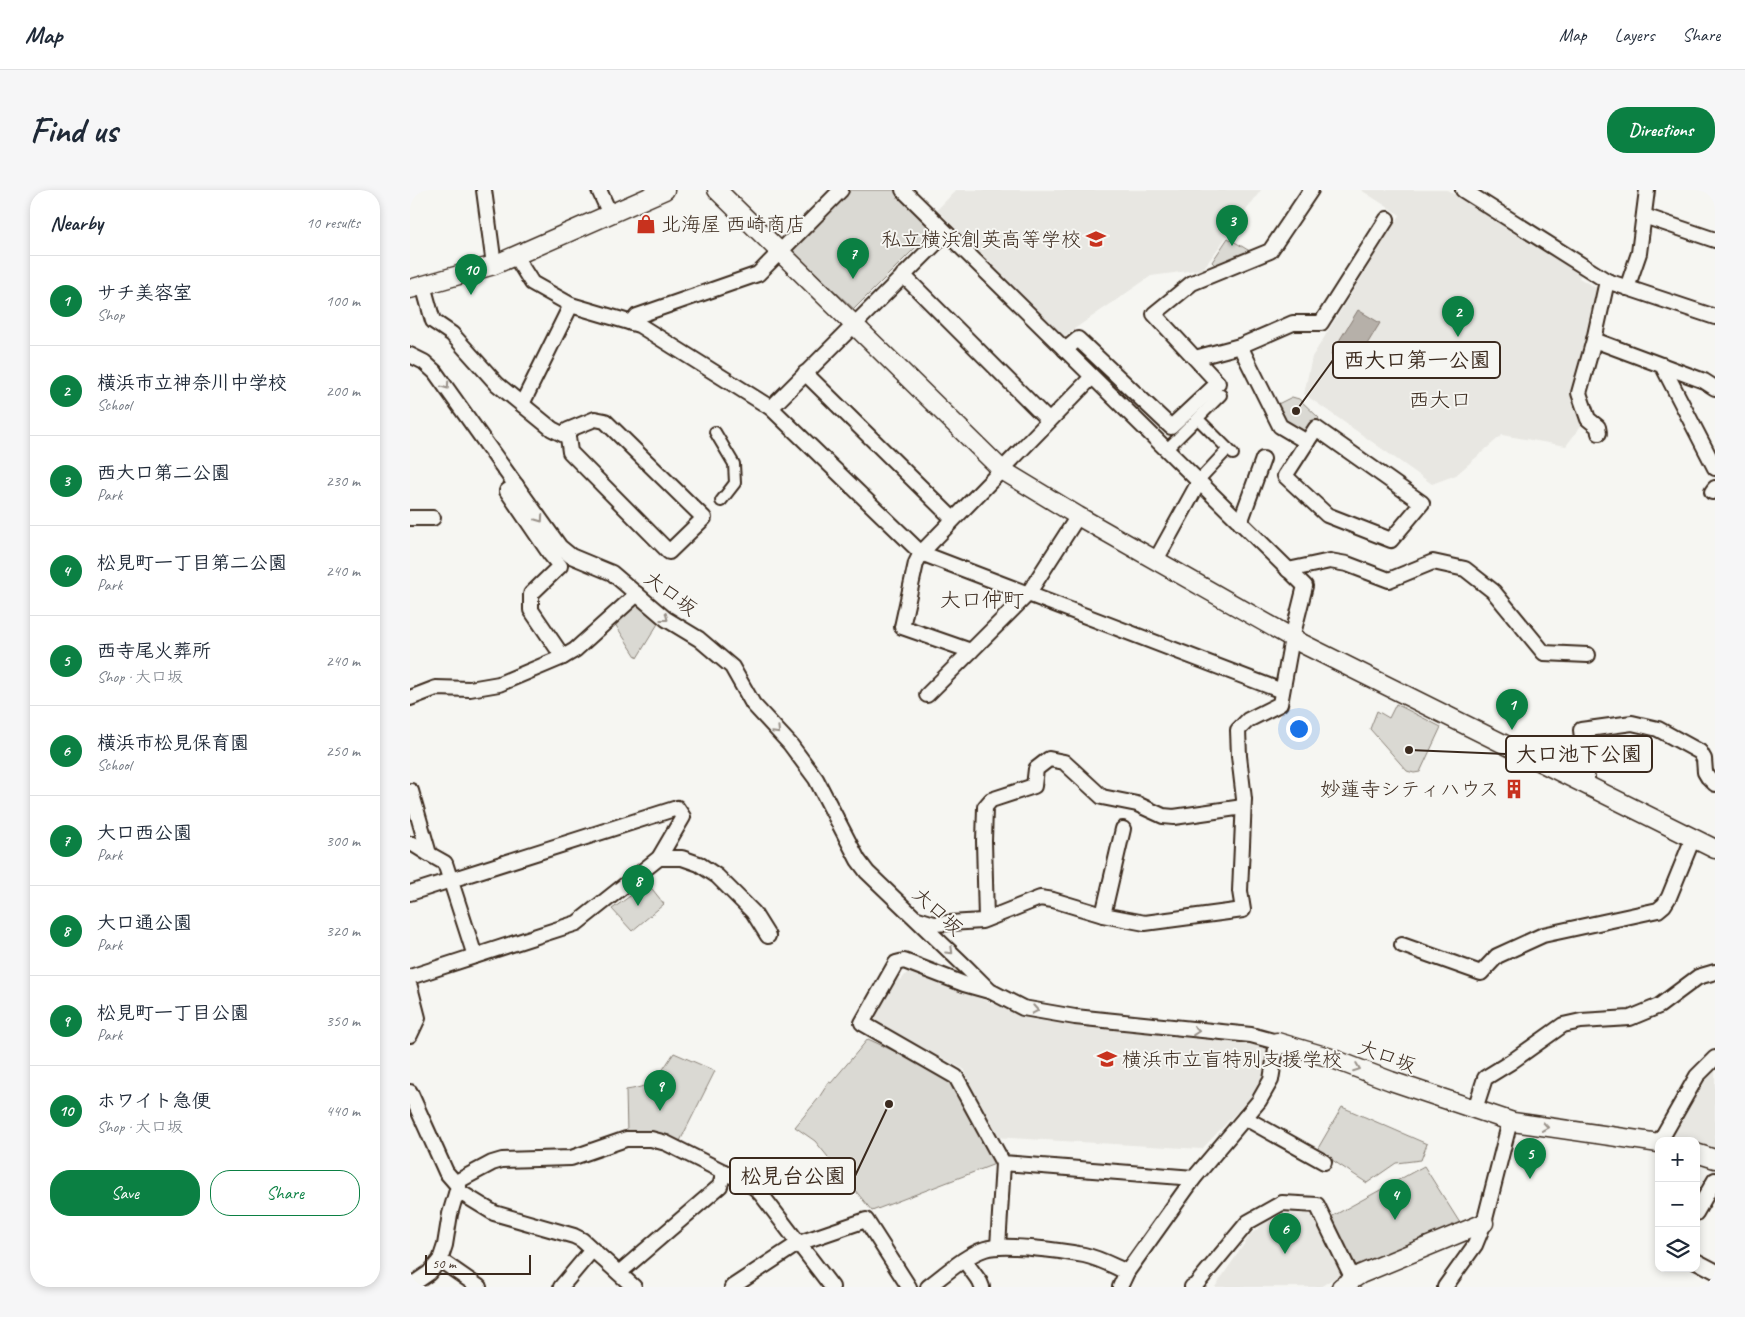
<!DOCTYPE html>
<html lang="en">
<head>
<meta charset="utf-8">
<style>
  body { margin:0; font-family:Caveat,"Klee One",sans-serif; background:#f6f6f7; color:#1f2937 }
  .controls { position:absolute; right:15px; bottom:15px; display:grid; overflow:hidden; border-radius:10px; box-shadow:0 2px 8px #0003 }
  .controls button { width:45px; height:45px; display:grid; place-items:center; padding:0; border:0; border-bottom:1px solid #e0e1e3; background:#fff; color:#1f2937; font:25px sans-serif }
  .scale { position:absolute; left:15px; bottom:12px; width:106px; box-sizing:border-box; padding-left:5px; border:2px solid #3b2a1e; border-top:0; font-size:14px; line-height:18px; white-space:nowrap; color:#3b2a1e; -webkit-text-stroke:4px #f6f6f2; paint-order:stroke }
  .you { position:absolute; left:888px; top:538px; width:18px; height:18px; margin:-12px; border:4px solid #fff; border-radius:50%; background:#1a73e8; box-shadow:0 0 0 8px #1a73e833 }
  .badge { display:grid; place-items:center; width:32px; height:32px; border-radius:50%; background:#0b8043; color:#fff; font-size:16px; font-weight:700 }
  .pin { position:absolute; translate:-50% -41px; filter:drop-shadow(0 1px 2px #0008) }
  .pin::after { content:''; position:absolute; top:26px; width:18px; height:15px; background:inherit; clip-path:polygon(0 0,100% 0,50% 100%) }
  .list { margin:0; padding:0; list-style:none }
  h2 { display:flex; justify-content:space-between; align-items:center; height:65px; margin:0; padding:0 20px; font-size:21px }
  h2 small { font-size:16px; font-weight:400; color:#747a83 }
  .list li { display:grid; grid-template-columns:32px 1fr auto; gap:15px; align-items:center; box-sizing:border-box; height:90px; padding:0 20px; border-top:1px solid #e0e1e3 }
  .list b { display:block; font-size:19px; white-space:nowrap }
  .list p { margin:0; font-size:16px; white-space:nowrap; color:#747a83 }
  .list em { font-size:16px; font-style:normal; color:#747a83 }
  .actions { display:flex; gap:10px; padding:15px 20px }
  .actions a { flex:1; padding:11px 0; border:1px solid #0b8043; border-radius:20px; text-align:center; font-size:18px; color:#0b8043 }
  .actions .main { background:#0b8043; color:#fff }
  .icon { flex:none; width:28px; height:28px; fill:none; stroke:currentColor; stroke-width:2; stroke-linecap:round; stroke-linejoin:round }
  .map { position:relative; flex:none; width:1305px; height:1097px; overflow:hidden; border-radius:20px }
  header { display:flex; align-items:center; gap:30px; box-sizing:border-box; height:70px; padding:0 25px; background:#fff; border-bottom:1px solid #e0e1e3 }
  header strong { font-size:24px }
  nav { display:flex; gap:28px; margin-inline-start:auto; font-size:18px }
  .intro { display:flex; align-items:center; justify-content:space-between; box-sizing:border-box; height:120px; padding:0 30px }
  h1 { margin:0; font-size:35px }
  .button { padding:12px 22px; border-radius:20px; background:#0b8043; color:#fff; font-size:18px; font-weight:700 }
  main { display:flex; gap:30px; padding:0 30px }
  aside { flex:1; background:#fff; border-radius:20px; box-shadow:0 2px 8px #0003 }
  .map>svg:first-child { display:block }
  .built { fill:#e8e7e2 }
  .green { fill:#dad9d3; stroke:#8a8278 }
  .water { fill:#b6b0a9; stroke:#857a71 }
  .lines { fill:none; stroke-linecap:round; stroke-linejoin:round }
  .pedestrian-casing { stroke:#3b2a1e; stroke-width:14 }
  .minor-casing { stroke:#3b2a1e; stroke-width:18 }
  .tertiary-casing { stroke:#3b2a1e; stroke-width:21 }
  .secondary-casing { stroke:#3b2a1e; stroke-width:24 }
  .pedestrian { stroke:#f6f6f2; stroke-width:10 }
  .minor { stroke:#f6f6f2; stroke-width:14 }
  .tertiary { stroke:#f6f6f2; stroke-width:18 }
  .secondary { stroke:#f6f6f2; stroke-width:20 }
  .oneway { stroke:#989088 }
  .labels { text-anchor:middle; stroke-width:4; stroke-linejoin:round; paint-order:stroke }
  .poi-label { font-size:20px; fill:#3b2a1e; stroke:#f6f6f2; text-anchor:start }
  .street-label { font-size:20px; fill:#3b2a1e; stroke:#f6f6f2 }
  .neighbourhood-label { font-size:21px; fill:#3b2a1e; stroke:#f6f6f2 }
  .leader { fill:none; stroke:#3b2a1e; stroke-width:2 }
  .callout-dot { fill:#3b2a1e; stroke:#f6f6f2; stroke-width:2 }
  .callout { fill:#f6f6f2; stroke:#3b2a1e; stroke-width:2 }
  .callout-label { font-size:21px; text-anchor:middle; font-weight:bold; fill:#3b2a1e }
</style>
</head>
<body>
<header>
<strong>Map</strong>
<nav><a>Map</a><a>Layers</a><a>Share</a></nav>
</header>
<div class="intro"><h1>Find us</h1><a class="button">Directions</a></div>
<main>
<aside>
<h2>Nearby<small>10 results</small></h2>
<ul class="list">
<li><span class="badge">1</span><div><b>サチ美容室</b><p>Shop</p></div><em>100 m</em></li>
<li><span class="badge">2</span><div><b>横浜市立神奈川中学校</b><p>School</p></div><em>200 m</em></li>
<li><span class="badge">3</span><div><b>西大口第二公園</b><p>Park</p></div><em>230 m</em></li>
<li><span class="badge">4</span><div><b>松見町一丁目第二公園</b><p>Park</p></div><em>240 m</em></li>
<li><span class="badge">5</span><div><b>西寺尾火葬所</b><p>Shop · 大口坂</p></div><em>240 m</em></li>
<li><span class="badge">6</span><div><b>横浜市松見保育園</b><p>School</p></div><em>250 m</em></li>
<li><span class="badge">7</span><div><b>大口西公園</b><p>Park</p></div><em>300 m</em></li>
<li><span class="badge">8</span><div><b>大口通公園</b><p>Park</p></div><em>320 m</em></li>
<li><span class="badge">9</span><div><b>松見町一丁目公園</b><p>Park</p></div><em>350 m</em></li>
<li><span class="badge">10</span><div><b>ホワイト急便</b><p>Shop · 大口坂</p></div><em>440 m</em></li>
</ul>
<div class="actions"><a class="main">Save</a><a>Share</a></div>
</aside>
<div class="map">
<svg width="1305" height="1097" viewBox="0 0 1305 1097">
  <rect width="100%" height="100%" fill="#f6f6f2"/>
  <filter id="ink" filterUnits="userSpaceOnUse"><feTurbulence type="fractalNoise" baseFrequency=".02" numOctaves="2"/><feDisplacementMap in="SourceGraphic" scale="10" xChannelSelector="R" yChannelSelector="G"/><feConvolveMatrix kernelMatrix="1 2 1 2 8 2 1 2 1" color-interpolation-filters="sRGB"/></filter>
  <g filter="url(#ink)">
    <!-- built -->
    <g class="built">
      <path d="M546,0H851L793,79L741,86L654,146L527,20Z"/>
      <path d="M951,0H1037L1098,38L1100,41L1121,54L1171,84L1169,88L1193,102L1167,200L1176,229L1156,256L1092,245L1046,285L1022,294L894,204L902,167L990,25Z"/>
      <path d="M499,780L609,824L719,842L835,853L861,859L855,892L792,959L584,947L558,895L555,880L461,830L485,787L491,790Z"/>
      <path d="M1305,873V960L1286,954V951H1274L1258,946L1288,889Z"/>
      <path d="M880,1024H899L907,1029L931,1084L910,1097H805L841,1044L858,1031Z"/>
    </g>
    <!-- green -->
    <g class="green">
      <path d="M440,0H486L524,39L444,119L381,60Z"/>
      <path d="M818,48L843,63L808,78L802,72Z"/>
      <path d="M882,207L889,209L909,228L899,241L893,242L875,231L868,214Z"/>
      <path d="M228,414L249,432L227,468L203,431L221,415Z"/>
      <path d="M986,514L1031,537L1010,582L1004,583L997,581L960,539L967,521L979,528Z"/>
      <path d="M239,695L254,714L222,741L202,719L230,699Z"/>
      <path d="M458,849L488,863L492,862L544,891L585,974L462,1021L405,951L385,937L408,909L419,892L421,893Z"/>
      <path d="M264,863L305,881L269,953L253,944H217L216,900C246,896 248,886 264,863Z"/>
      <path d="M932,917L1017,954L1011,970L986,973L957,993L907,960Z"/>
      <path d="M1014,976L1050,1033L981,1063L947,1080L921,1027Z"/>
    </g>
    <!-- water -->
    <path class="water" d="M948,120L970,133L943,177L921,164Z"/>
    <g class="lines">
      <defs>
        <g id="pedestrian">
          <path d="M788,229L823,264"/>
          <path d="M305,242L324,274L325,293L311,311"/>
          <path d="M756,260L811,205"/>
          <path d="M788,291L818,259"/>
        </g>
        <g id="minor">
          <path d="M74,0L84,75"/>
          <path d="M189,0L200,24"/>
          <path d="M493,0L895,396L882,448L870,514L838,530L828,540L829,566L834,609L830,701L833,720L735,733L693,725L643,710L630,708L572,731L524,734L508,729"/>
          <path d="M1053,0L1197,91L1305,127"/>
          <path d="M1234,26L1305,50"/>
          <path d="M105,66L122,93L161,115L229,135L361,218L511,363L872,501"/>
          <path d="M493,85L639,231"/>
          <path d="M13,95L23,131L42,144L87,194L142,239L158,247L160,262L259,362L294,328L195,231L185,229L158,240V247"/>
          <path d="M1217,98L1229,63L1237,0"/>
          <path d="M221,133L227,126L348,84L431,0"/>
          <path d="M1184,150L1294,191L1305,198"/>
          <path d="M830,156L870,236L897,252"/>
          <path d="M655,160L668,149L761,237L808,193L744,124L782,93L860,61L901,0"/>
          <path d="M0,165L14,172L25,182L150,357L161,366L202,383L256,429L289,449L322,477L343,514L380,554L406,589L448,670L457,682L556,777L580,801L613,818L665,827L841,845L867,852L861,890L849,911L784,988L717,1082L710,1097"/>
          <path d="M785,168L830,156L883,133H911L977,29"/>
          <path d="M1252,175L1305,278"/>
          <path d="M395,183L543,329"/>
          <path d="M112,214L161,115"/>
          <path d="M361,218L536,43"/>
          <path d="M906,238L1012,313L981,350L917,325L875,286Z"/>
          <path d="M1189,243L1188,237L1178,229L1169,203L1184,150L1197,91"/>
          <path d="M106,295L97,301L140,364L150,376L121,404V420L153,467"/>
          <path d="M1302,302L1305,298"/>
          <path d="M0,328H23"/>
          <path d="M830,333L853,269"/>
          <path d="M746,370L789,292"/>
          <path d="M878,380L920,371L937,374L979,390L1023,372L1055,379L1083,401L1134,463L1178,465"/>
          <path d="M561,461L492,437L506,373L511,363L682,187"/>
          <path d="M517,505L618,404L668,326"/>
          <path d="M0,508L26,498L60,499L89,494L153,467L165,460L227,404"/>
          <path d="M1178,596L1171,540L1222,533L1248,539L1290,562L1294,569L1295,582L1298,587L1305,594"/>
          <path d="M1,601L19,664L35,673L65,766"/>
          <path d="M0,654H3L19,664"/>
          <path d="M249,668H272L289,674L307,686L343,722L358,746"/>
          <path d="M0,703L267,618L273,627L249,668L167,733L0,787"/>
          <path d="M693,725L713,639"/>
          <path d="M576,729L574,651L575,617L581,610L624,596L626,579L639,569L654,572L692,607L727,614L753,626L764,627L833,617"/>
          <path d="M992,755L1071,783L1087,766L1133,745L1248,720L1254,715L1259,707L1283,648"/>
          <path d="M0,797L8,828L0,845"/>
          <path d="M579,801L554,794L494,771L486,773L452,833L546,887L593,973L784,988"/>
          <path d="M0,902L36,982L49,997"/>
          <path d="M1065,919L1075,888L1101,872L1153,835L1171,831L1220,828L1249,816L1288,787L1305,782"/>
          <path d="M835,928L914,972"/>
          <path d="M1250,951L1287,886L1305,868"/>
          <path d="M48,1001L84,1023L164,1046L172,1050L224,1097"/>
          <path d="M1286,1023L1305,990"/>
          <path d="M588,1057L593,973"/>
          <path d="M30,1070L69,1097"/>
          <path d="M554,1070L570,1092L572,1097"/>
          <path d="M1286,1071L1305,1081"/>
          <path d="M209,1083L310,996L314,982"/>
          <path d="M0,1096L19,1083L30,1070L35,1055L40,1024L50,990L82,973L92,970L161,968L216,949H241L256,953L344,997L351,1004L422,1097"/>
          <path d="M151,1097L182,1060"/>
          <path d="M322,1097L389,1053L456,1030L499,1097"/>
          <path d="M518,1097C534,1085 556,1065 575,1059C594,1053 653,1061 674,1065C689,1068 703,1076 717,1082"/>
          <path d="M782,1097L785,1096L838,1032L872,1013L907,1015L943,1089"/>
          <path d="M1035,1097L1065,1055L1074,1033L1100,931"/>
        </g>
        <g id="tertiary">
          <path d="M307,0L592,280L668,326L893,454L1305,659"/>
          <path d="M0,99L84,75L255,0"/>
          <path d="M867,852L918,867L981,891L1103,932L1249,953"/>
          <path d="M1286,963L1305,969"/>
          <path d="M931,1097L951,1084L1074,1033"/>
        </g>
        <path id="secondary" d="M0,1096V1097"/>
      </defs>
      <!-- pedestrian casing -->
      <use href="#pedestrian" class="pedestrian-casing"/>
      <!-- minor casing -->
      <use href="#minor" class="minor-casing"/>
      <!-- tertiary casing -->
      <use href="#tertiary" class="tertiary-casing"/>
      <!-- secondary casing -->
      <use href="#secondary" class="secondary-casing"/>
      <!-- pedestrian -->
      <use href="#pedestrian" class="pedestrian"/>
      <!-- minor -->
      <use href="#minor" class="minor"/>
      <!-- tertiary -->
      <use href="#tertiary" class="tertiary"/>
      <!-- secondary -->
      <use href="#secondary" class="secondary"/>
    </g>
    <!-- one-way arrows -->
    <defs><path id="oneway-chevron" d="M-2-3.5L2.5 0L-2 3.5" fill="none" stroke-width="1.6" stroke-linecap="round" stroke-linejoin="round" transform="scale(1.25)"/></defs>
    <g class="oneway">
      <use href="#oneway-chevron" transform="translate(36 196) rotate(55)"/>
      <use href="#oneway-chevron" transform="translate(130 329) rotate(55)"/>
      <use href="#oneway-chevron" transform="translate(255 428) rotate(37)"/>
      <use href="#oneway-chevron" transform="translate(367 541) rotate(46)"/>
      <use href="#oneway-chevron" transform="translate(540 761) rotate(44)"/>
      <use href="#oneway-chevron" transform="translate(625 820) rotate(10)"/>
      <use href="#oneway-chevron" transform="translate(786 841) rotate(5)"/>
      <use href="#oneway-chevron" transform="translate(947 878) rotate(21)"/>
      <use href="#oneway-chevron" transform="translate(1135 937) rotate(8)"/>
    </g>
  </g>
  <!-- icons -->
  <defs>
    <symbol id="shop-bare" viewBox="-9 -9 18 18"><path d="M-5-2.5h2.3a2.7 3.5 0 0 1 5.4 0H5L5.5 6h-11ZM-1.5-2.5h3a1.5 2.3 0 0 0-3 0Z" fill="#c8321e" stroke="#f6f6f2" stroke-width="2.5" paint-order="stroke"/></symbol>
    <symbol id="school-bare" viewBox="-9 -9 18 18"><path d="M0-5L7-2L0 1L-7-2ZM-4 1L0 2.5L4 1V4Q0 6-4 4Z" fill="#c8321e" stroke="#f6f6f2" stroke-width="2.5" paint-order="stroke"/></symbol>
    <symbol id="building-bare" viewBox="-9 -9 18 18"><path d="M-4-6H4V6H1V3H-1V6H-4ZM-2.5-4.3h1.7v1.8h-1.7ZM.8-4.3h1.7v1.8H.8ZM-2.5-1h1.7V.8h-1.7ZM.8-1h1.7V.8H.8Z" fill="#c8321e" stroke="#f6f6f2" stroke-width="2.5" paint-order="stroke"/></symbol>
  </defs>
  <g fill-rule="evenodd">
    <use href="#shop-bare" x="222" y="20" width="28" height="28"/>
    <use href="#school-bare" x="672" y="35" width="28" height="28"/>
    <use href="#building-bare" x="1090" y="585" width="28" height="28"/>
    <use href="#school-bare" x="683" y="855" width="28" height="28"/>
  </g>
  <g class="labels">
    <!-- poi labels -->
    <g class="poi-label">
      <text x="251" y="41">北海屋 西崎商店</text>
      <text x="671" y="56" text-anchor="end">私立横浜創英高等学校</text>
      <text x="1089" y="606" text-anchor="end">妙蓮寺シティハウス</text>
      <text x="712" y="876">横浜市立盲特別支援学校</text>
    </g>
    <!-- street labels -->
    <g class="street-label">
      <text transform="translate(261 403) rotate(37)" y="7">大口坂</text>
      <text transform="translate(528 721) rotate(43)" y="7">大口坂</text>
      <text transform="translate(977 866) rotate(20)" y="7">大口坂</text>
    </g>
    <!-- neighbourhood labels -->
    <g class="neighbourhood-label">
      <text x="1030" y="217">西大口</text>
      <text x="572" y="417">大口仲町</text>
    </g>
  </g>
  <!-- callouts -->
  <path class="leader" d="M886 221L923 170M999 560L1096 564M479 914L445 986"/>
  <g class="callout-dot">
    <circle cx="886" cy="221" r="5"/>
    <circle cx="999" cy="560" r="5"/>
    <circle cx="479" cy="914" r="5"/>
  </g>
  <g class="callout">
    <rect x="923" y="152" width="167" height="36" rx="5"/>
    <rect x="1096" y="546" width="146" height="36" rx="5"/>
    <rect x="320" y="968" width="125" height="36" rx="5"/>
  </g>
  <g class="callout-label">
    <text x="1007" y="177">西大口第一公園</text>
    <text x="1169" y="571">大口池下公園</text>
    <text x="383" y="993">松見台公園</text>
  </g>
</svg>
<div class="controls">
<button>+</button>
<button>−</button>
<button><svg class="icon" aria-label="layers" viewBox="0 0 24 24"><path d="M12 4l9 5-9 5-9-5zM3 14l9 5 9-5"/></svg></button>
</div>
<div class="scale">50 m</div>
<div class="you"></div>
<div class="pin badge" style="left:1102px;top:540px">1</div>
<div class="pin badge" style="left:1048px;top:147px">2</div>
<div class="pin badge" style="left:822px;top:56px">3</div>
<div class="pin badge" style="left:985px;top:1030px">4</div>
<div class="pin badge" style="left:1120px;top:989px">5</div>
<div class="pin badge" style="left:875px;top:1064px">6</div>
<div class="pin badge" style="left:443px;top:89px">7</div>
<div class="pin badge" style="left:228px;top:716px">8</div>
<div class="pin badge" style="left:250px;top:921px">9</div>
<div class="pin badge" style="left:61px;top:105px">10</div>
</div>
</main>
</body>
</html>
